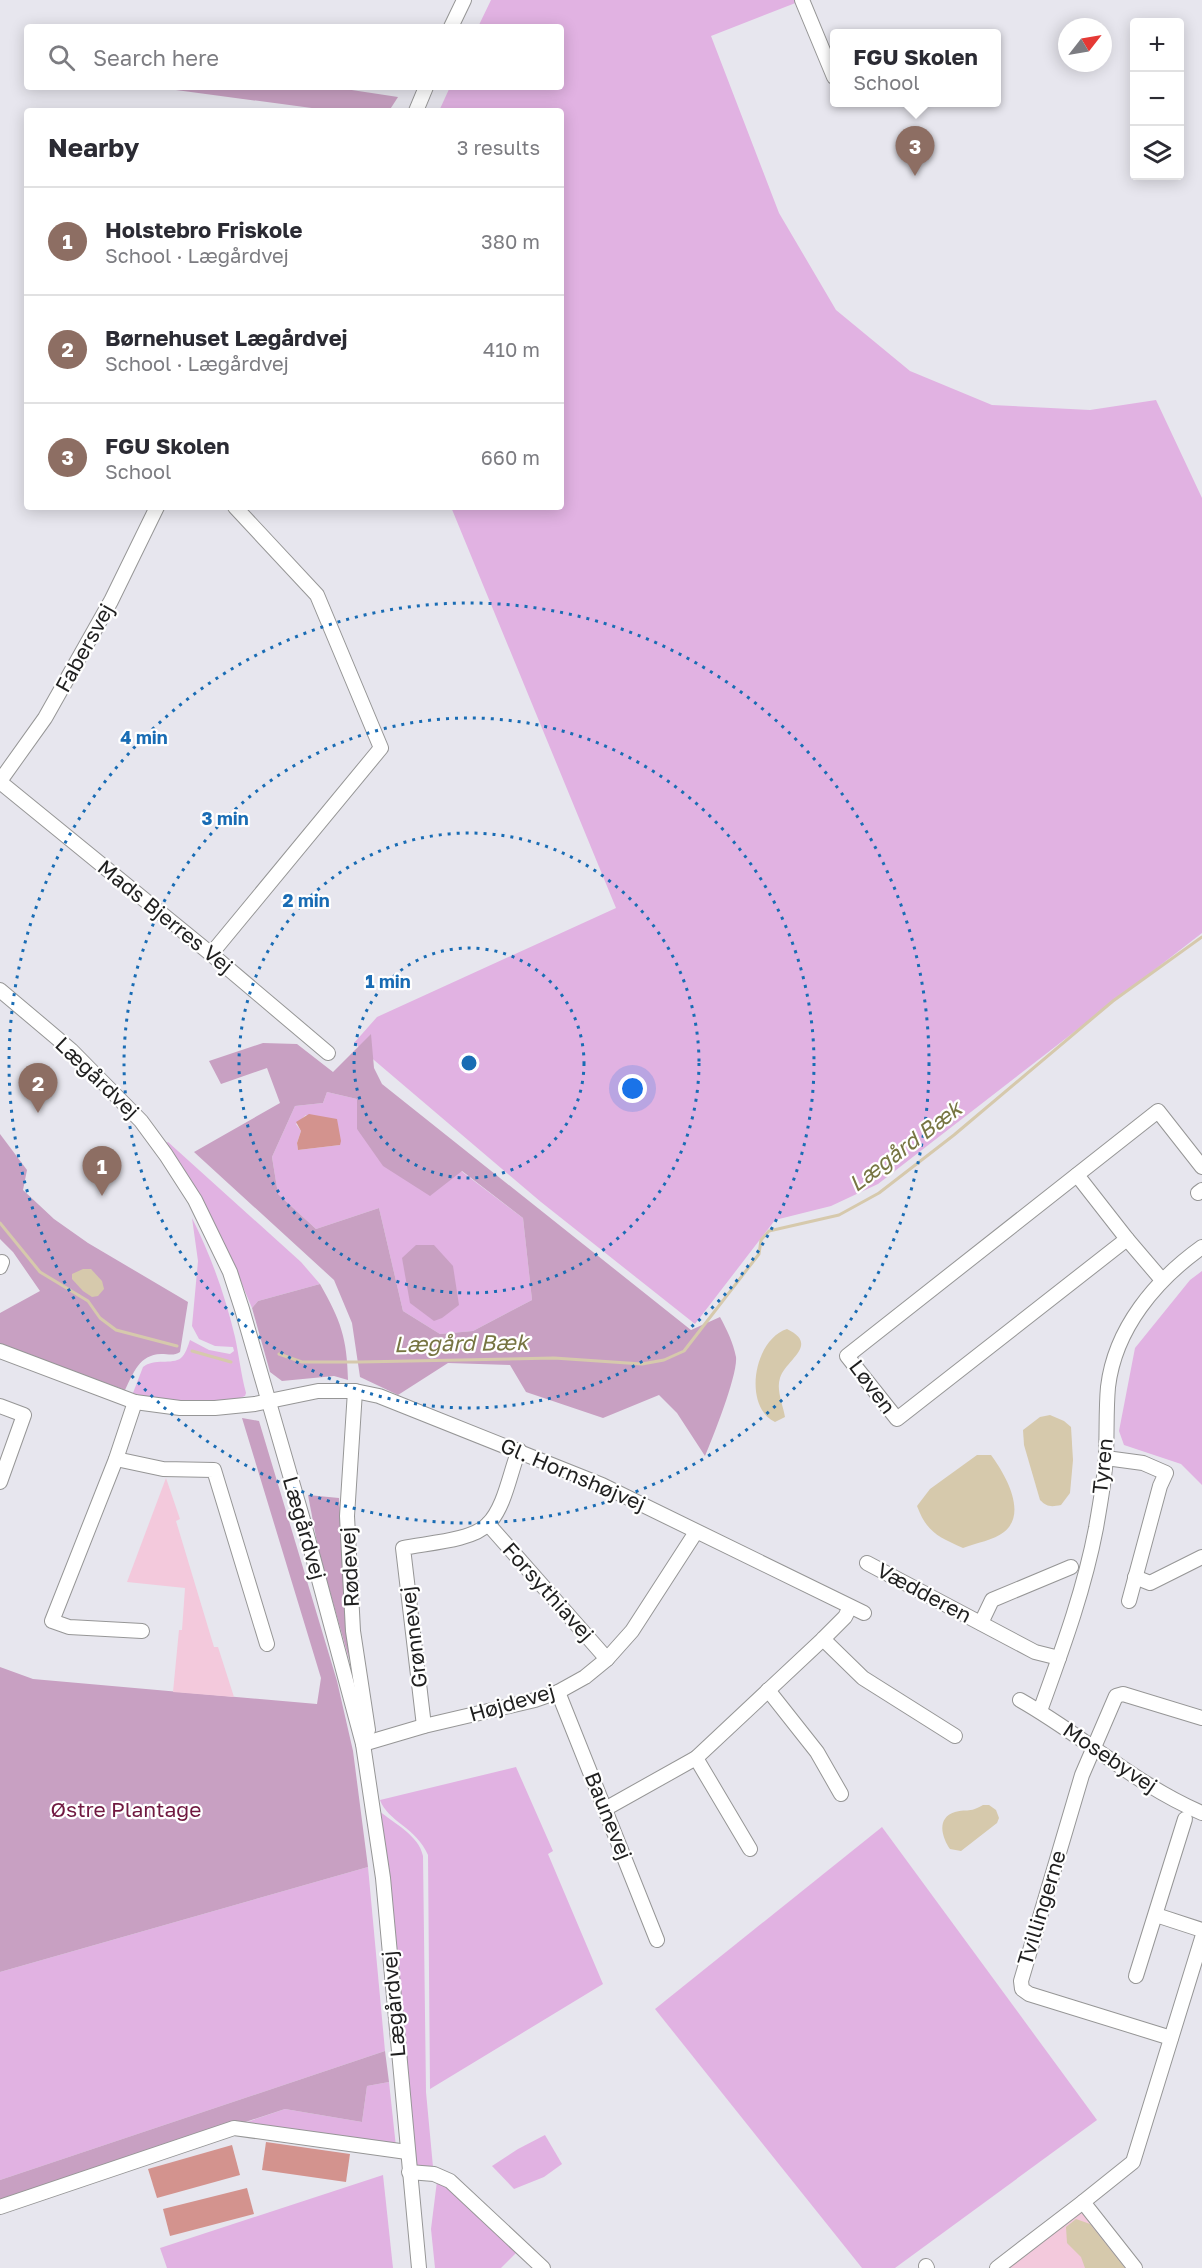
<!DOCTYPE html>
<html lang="en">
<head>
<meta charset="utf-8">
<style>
  body { margin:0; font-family:"Golos Text",sans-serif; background:#f2f2f3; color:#2b2b33 }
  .controls { position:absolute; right:18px; top:18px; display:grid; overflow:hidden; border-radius:6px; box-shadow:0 3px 15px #0003 }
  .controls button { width:54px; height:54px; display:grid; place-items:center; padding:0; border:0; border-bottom:2px solid #e1e1e2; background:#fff; color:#2b2b33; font:30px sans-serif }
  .compass { position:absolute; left:1058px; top:18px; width:54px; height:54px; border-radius:50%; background:#fff; box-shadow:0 3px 15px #0003; rotate:59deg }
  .you { position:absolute; left:633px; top:1089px; width:21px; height:21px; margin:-15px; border:4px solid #fff; border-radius:50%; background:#1a73e8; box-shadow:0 0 0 9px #1a73e833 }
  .badge { display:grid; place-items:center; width:39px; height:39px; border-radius:50%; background:#196cb4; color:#fff; font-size:20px; font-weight:700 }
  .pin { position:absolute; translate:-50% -50px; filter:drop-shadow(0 2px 3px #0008) }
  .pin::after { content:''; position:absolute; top:32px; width:21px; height:18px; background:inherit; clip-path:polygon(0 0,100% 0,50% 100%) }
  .popup { position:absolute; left:830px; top:29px; width:171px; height:78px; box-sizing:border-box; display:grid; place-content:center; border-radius:6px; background:#fff; filter:drop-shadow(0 2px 4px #0005); font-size:20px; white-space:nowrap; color:#7c7c81 }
  .popup b { font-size:22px; color:#2b2b33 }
  .popup::after { content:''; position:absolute; left:50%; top:100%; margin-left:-12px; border:12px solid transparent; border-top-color:#fff }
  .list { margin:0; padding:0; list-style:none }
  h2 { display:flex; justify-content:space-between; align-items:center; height:78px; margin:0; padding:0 24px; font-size:26px }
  h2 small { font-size:20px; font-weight:400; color:#7c7c81 }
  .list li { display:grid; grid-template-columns:39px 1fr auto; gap:18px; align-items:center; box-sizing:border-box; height:108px; padding:0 24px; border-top:2px solid #e1e1e2 }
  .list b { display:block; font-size:22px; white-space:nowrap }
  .list p { margin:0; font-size:20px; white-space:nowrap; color:#7c7c81 }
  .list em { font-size:20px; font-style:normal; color:#7c7c81 }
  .icon { flex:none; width:33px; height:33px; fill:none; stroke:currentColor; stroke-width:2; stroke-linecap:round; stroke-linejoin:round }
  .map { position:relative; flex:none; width:1202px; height:2268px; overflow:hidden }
  .search { position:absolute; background:#fff; box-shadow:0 3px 15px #0003; left:24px; top:24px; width:540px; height:66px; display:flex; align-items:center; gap:15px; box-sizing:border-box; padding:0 21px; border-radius:6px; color:#7c7c81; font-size:22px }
  .panel { position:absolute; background:#fff; box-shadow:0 3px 15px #0003; left:24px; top:108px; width:540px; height:402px; border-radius:6px }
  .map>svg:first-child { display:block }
  .grass { fill:#e1b2e2; fill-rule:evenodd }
  .forest { fill:#c8a0c2; fill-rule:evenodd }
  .park { fill:#f3c9dc }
  .pitch { fill:#d3938e }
  .water { fill:#d6c9ac }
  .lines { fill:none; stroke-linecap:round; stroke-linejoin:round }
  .stream { stroke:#d6c9ac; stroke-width:3 }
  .minor-casing { stroke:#969696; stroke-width:16 }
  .minor { stroke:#fff; stroke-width:14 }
  .ring { fill:none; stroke:#196cb4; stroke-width:3; stroke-dasharray:3 6 }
  .labels { text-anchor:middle; stroke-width:4.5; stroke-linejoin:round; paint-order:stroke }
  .street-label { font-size:21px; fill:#1f1f1f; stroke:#fff }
  .park-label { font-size:21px; fill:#701941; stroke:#fff }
  .water-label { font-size:22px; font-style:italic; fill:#777542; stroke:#fff }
  .centre { fill:#196cb4; stroke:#fff; stroke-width:3 }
  .ring-label { font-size:18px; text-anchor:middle; font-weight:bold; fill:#196cb4; stroke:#fff; stroke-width:4.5; stroke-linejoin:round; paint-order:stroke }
</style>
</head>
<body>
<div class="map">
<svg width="1202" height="2268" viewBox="0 0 1202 2268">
  <rect width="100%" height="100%" fill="#e7e6ee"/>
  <!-- grass -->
  <g class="grass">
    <path d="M491,0H797L798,2L711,36L779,213L836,310L910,371L992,405L1090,410L1156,400L1202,498V933L878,1184L831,1206L775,1220L695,1324L541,1202L354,1043L377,1017L616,908L451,507H561V111H439L450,87H561V27H478Z"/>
    <path d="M327,1092L357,1099V1129L461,1171L523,1218L532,1300L473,1331L440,1334L403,1311L379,1208L316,1229L278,1194L272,1157L295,1106L323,1103ZM306,1115L340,1145L298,1150L297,1143L301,1131L296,1124Z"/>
    <path d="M168,1142L301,1262L320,1284L258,1301L252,1308L231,1258L200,1196L164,1144Z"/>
    <path d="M192,1218C211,1256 225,1295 235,1337C239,1356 241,1374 246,1393L245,1396C217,1408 162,1403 133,1393L143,1367C154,1358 172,1365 181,1358C185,1355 188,1346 190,1340L209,1350L230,1354L234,1351L233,1347L215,1346L199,1339L192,1326L198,1261Z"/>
    <path d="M1202,1271V1485L1181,1464L1124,1445L1119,1431L1135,1348L1190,1280Z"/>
    <path d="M516,1767L553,1851L548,1854L603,1984L430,2089L428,1855C416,1827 388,1822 380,1800Z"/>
    <path d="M378,1810C393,1823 419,1835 423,1856L426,2092L433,2167L417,2165L413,2156Z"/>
    <path d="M882,1827L1097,2120L895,2268H862L655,2009Z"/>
    <path d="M368,1867L385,2051L0,2180V1972Z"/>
    <path d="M389,2082L396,2147L247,2122L285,2109L362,2122L367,2086Z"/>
    <path d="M545,2135L562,2164L544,2177L514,2189L492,2166L518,2149Z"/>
    <path d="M383,2175L393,2268H167L160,2248Z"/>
    <path d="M437,2181L452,2190L518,2251L501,2268H435L431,2229Z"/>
  </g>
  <!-- forest -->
  <g class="forest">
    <path d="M332,87L398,97L389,111H334L161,88Z"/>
    <path d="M371,1034L374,1068L382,1084L691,1330L720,1317C727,1330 733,1342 736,1357C738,1374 713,1437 705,1456L677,1413L659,1395L603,1418L526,1392L510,1365L448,1363L398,1395L360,1377L352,1323L334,1280L194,1152L280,1103L267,1068L221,1084L209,1061L263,1043L297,1044L333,1072ZM327,1092L357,1099V1129L383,1166L430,1196L462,1171L523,1218L532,1300L473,1331L440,1334L403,1311L379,1208L316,1229L278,1194L272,1157L295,1106L323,1103Z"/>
    <path d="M0,1134L27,1170L23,1190L54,1219L88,1243L188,1302L180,1352C174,1356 169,1354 161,1354C139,1355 134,1372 125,1390L0,1345V1313L40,1291L13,1252L0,1239Z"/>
    <path d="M416,1245H434L453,1266L459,1305L442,1318L434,1321L410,1303L402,1258Z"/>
    <path d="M320,1284C341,1321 347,1338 348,1380L334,1376L282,1381L270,1372L252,1308L258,1301Z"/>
    <path d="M242,1418L259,1421L337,1681L353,1751L368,1867L0,1972V1667L33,1679L317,1704L321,1678Z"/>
    <path d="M308,1495L339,1498L349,1659L319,1553Z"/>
    <path d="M385,2051L389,2082L367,2086L362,2122L285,2109L0,2203V2180Z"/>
  </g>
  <!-- park -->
  <g class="park">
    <path d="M166,1478L180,1519L176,1521L214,1647H218L234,1697L173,1692L179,1630H182L185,1588L127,1582Z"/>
    <path d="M1078,2213L1086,2214L1129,2268H1006Z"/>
  </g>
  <!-- pitch -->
  <g class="pitch">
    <path d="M309,1114L337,1119L341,1141L340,1145L298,1150L297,1143L301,1131L296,1122Z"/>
    <path d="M266,2142L350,2154L346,2182L262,2170Z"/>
    <path d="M232,2145L240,2175L157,2198L148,2169Z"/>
    <path d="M247,2188L254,2214L170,2236L163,2209Z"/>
  </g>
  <!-- water -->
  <g class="water">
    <path d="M83,1269H91L102,1281L104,1289L98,1296L92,1297L83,1291L72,1279V1274Z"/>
    <path d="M787,1329C820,1345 786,1359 780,1378C776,1390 783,1405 785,1417L775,1422C743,1407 753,1340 787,1329Z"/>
    <path d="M1050,1415L1064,1421L1071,1427L1073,1460L1070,1493L1061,1505C1051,1507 1047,1507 1040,1500L1024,1445L1023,1430L1040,1417Z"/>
    <path d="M977,1455H991C1005,1474 1028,1513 1004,1532C994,1540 976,1543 963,1548C939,1537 927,1533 917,1506L930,1489Z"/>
    <path d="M983,1805H989L996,1810L999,1818L997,1823L961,1851L950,1849C942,1837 936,1818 955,1812C967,1808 968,1814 983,1805Z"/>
    <path d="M1076,2219L1090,2224L1125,2268H1085L1081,2257L1067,2243L1066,2227Z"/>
  </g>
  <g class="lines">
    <!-- stream -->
    <g class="stream">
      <path d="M0,1223L40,1272L88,1301L100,1318L116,1330L177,1346"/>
      <path d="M192,1351L231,1362"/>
      <path d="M279,1354L302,1362H360L554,1358L642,1364L664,1360L684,1351L759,1254L761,1240L769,1231L839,1215L879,1193L954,1135L1113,1001L1202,937"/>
    </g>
    <defs>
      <g id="minor">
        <path d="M802,0L834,77"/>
        <path d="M451,27L464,0"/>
        <path d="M416,111L426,87"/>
        <path d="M0,781L45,718L111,601L157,507"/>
        <path d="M0,782L211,954L328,1053"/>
        <path d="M211,954L381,748L317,595L235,507"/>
        <path d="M0,990L71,1050L141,1121L166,1155L195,1200L230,1272L242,1309L303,1520L363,1744L383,1878L419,2268"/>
        <path d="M1077,1175L1127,1239L1162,1280"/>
        <path d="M1198,1193L1202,1190"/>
        <path d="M1127,1239L897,1419L847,1356L1158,1111L1202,1167"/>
        <path d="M0,1267L2,1262"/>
        <path d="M0,1351L135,1402L180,1408H215L255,1404L318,1391H355L379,1396L602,1485L864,1613"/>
        <path d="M355,1391L347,1516L353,1631L368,1730"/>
        <path d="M135,1402L116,1459L52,1621L69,1627L142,1631"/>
        <path d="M0,1406L24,1415L0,1482"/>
        <path d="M1106,1458L1143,1463L1166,1473L1160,1486L1129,1601"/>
        <path d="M116,1459L163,1469L214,1470L267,1644"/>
        <path d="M488,1524L607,1659"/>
        <path d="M867,1563L1035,1652L1059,1658"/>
        <path d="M1135,1577L1150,1583L1202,1557"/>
        <path d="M981,1623L992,1600L1071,1567"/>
        <path d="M823,1639L863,1678L955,1736"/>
        <path d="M768,1690L817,1752L841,1794"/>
        <path d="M558,1692L657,1940"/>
        <path d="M1020,1700C1082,1735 1136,1785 1202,1813"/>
        <path d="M1040,1711C1062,1650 1084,1591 1096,1528C1100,1504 1105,1479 1106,1455C1107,1433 1106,1409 1108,1387C1115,1328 1156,1280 1202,1247"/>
        <path d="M424,1726L403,1548C426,1543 472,1541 488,1524C505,1507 510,1472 519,1450"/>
        <path d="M363,1744L424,1726L535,1700L558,1692L585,1677L607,1659L632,1631L696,1532"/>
        <path d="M696,1758L750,1849"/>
        <path d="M605,1809L696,1758L823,1639L845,1617L850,1607"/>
        <path d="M1156,1915L1202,1930"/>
        <path d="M1136,1976L1185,1819"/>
        <path d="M1171,2038L1029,1994L1022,1989L1021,1981L1082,1775L1116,1696L1123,1694L1202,1718"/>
        <path d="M409,2172L434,2174L450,2181L543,2268"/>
        <path d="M0,2207L234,2128L407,2152"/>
        <path d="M926,2266L927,2268"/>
        <path d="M997,2268L1083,2202"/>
        <path d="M1135,2268L1083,2202L1133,2162L1202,1938"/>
      </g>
    </defs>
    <!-- minor casing -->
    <use href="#minor" class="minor-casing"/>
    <!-- minor -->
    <use href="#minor" class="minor"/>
  </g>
  <!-- distance rings -->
  <g class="ring">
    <circle cx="469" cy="1063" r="115"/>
    <circle cx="469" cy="1063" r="230"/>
    <circle cx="469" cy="1063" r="345"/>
    <circle cx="469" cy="1063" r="460"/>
  </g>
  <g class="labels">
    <!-- street labels -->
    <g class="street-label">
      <text transform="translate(85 648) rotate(-61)" y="7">Fabersvej</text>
      <text transform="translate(165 917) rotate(39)" y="7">Mads Bjerres Vej</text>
      <text transform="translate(97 1078) rotate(44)" y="7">Lægårdvej</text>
      <text transform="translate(872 1387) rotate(53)" y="7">Løven</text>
      <text transform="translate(1103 1466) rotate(-84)" y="7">Tyren</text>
      <text transform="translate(573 1475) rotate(23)" y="7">Gl. Hornshøjvej</text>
      <text transform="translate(304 1528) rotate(74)" y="7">Lægårdvej</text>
      <text transform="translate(350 1567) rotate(-93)" y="7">Rødevej</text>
      <text transform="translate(548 1592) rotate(48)" y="7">Forsythiavej</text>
      <text transform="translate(924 1593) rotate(28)" y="7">Vædderen</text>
      <text transform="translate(414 1637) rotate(-97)" y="7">Grønnevej</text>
      <text transform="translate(512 1703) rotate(-16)" y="7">Højdevej</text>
      <text transform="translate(1110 1758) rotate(34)" y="7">Mosebyvej</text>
      <text transform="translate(608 1816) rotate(68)" y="7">Baunevej</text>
      <text transform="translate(1042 1908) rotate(-73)" y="7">Tvillingerne</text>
      <text transform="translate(394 2004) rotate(-95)" y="7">Lægårdvej</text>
    </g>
    <!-- park labels -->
    <g class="park-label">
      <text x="126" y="1817">Østre Plantage</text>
    </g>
    <!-- water labels -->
    <g class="water-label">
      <text transform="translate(905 1146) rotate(-37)" y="8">Lægård Bæk</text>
      <text transform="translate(461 1343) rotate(-1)" y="8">Lægård Bæk</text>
    </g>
  </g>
  <circle cx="469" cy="1063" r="9" class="centre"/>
  <g class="ring-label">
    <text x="144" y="744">4 min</text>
    <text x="225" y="825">3 min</text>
    <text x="306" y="907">2 min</text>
    <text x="388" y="988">1 min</text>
  </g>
</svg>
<div class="controls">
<button>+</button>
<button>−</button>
<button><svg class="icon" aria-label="layers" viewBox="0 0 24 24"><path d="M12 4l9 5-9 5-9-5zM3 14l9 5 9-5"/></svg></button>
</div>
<svg class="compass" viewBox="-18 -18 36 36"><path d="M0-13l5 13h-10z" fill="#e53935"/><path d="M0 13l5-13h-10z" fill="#7c7c81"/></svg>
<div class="you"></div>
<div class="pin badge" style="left:102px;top:1196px;background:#8d6e63">1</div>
<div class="pin badge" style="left:38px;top:1113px;background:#8d6e63">2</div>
<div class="pin badge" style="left:915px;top:176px;background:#8d6e63">3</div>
<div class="popup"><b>FGU Skolen</b>School</div>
<div class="search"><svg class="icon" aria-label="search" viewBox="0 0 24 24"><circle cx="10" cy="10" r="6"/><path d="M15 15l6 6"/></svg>Search here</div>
<section class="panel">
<h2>Nearby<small>3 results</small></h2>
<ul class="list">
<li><span class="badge" style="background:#8d6e63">1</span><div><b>Holstebro Friskole</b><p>School · Lægårdvej</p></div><em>380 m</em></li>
<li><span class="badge" style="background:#8d6e63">2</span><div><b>Børnehuset Lægårdvej</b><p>School · Lægårdvej</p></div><em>410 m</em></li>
<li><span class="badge" style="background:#8d6e63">3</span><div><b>FGU Skolen</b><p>School</p></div><em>660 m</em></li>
</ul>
</section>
</div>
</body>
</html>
